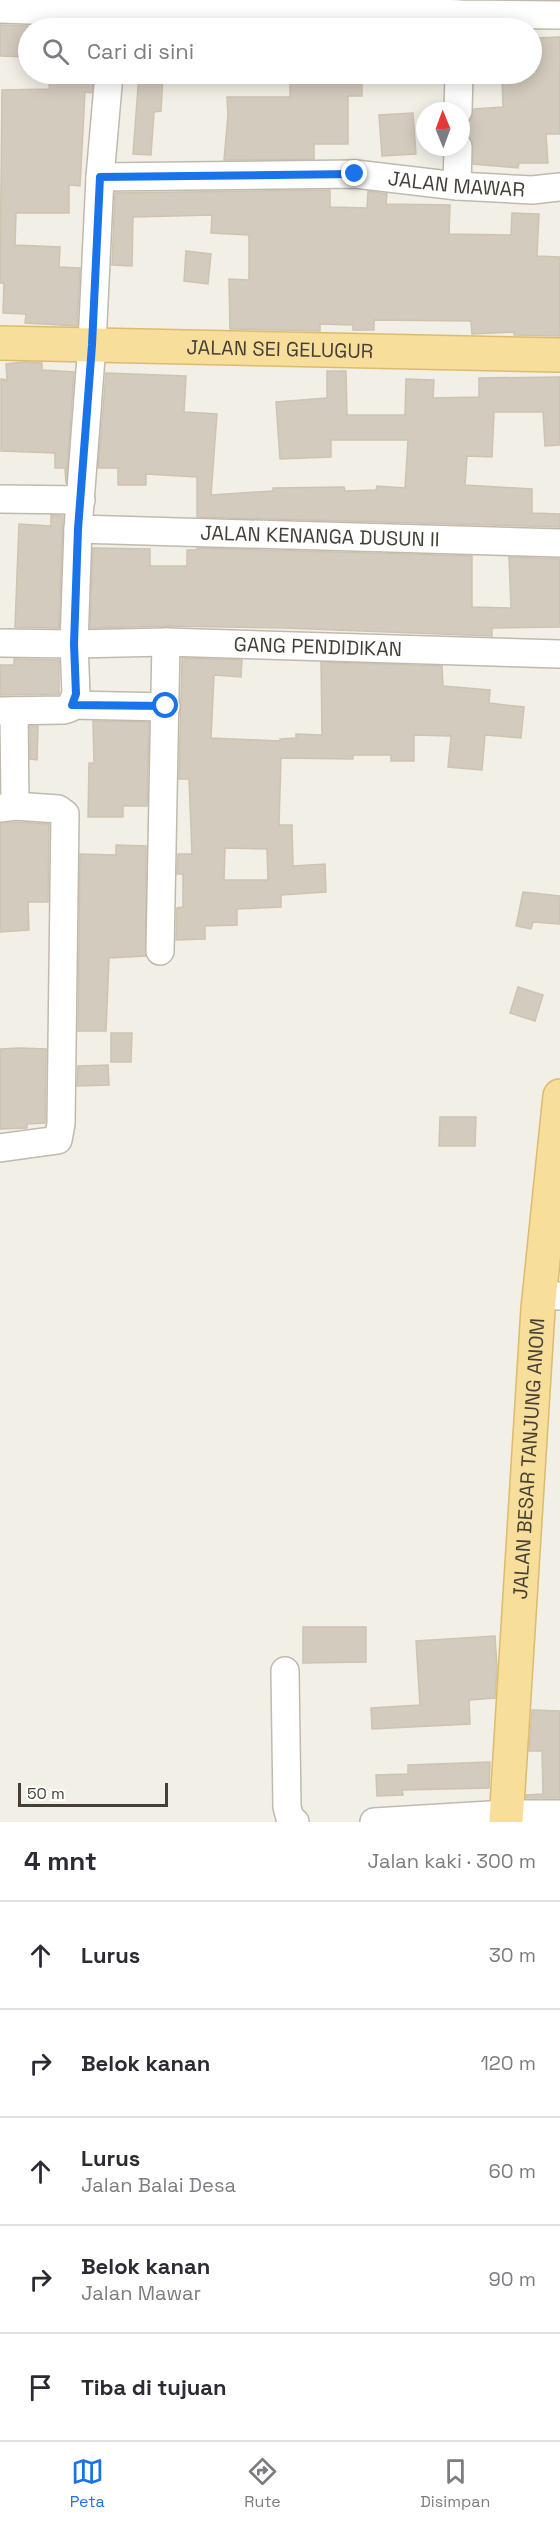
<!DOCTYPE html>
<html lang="id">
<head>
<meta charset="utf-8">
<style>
  body { margin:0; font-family:"Space Grotesk",sans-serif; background:#f2f2f3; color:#2b2b33 }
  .compass { position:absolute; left:416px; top:102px; width:54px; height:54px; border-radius:50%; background:#fff; box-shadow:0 3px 15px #0003; rotate:359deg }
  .scale { position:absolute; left:18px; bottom:15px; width:150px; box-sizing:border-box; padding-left:6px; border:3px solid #453f37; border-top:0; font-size:16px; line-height:21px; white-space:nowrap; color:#453f37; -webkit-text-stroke:4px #fff; paint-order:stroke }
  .stop { position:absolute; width:18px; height:18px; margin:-14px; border:4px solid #1a73e8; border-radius:50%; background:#fff }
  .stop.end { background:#1a73e8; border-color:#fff; box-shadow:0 2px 6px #0008 }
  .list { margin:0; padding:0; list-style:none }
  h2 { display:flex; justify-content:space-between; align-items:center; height:78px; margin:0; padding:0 24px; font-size:26px }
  h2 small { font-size:20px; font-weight:400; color:#7c7c81 }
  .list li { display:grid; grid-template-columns:39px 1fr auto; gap:18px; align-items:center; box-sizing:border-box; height:108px; padding:0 24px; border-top:2px solid #e1e1e2 }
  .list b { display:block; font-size:22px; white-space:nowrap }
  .list p { margin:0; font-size:20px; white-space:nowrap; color:#7c7c81 }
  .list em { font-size:20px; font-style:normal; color:#7c7c81 }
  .icon { flex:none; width:33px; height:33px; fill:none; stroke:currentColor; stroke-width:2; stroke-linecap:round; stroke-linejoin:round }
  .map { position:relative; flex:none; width:560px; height:1822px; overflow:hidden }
  .search { position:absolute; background:#fff; box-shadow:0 3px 15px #0003; left:18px; right:18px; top:18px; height:66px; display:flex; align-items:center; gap:15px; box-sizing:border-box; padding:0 21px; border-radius:33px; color:#7c7c81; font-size:22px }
  .sheet { height:618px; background:#fff }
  nav { display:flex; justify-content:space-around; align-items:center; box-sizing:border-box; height:84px; border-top:2px solid #e1e1e2; background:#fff; font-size:16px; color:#7c7c81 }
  nav a { display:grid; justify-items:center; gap:3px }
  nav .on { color:#1a73e8 }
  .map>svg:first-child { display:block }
  .building { fill:#d3cbbd; stroke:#cec3b1; stroke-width:1.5; fill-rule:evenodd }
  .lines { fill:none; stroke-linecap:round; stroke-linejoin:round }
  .minor-casing { stroke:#c0baad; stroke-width:30 }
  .major-casing { stroke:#dcbb6c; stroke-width:36 }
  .minor { stroke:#fff; stroke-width:27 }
  .major { stroke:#f7de9b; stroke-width:33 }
  .route { stroke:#1a73e8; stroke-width:8 }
  .labels { text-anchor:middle; stroke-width:6; stroke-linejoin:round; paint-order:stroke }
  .street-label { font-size:20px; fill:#453f37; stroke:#fff }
</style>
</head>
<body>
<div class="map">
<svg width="560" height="1822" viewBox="0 0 560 1822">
  <rect width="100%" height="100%" fill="#f2efe7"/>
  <!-- building -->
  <g class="building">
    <path d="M0,25L28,26V57L0,56Z"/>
    <path d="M295,26V28H193V27Z"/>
    <path d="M560,37V134H546L548,163H519L518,168L473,164L472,140L461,132V126L471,120L474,109L503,107L502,74H536V38Z"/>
    <path d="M50,74H93L92,93L85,92L80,186L69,185V213H16L15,245L60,247L59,267L80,268L77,326L25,323L26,314L3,313L4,283H0L2,90L49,89Z"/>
    <path d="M139,74H163L161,111L154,112L151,155L133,154Z"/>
    <path d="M290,74H362V96H348V144H314V159L224,160L228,115L227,97H290Z"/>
    <path d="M413,113L416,154L382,156L379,115Z"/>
    <path d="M330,190V207L367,208L368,191L387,194L386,204L450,205L449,234L511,235L512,213L539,214L537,256L560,257V336L514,335V332L472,334L471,321L374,320V330H353V325L320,324V331L230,329L229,279L249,280V235L211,233L212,215L133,217L132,266L112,265L115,193Z"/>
    <path d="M186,251L211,254L208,284L184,281Z"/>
    <path d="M24,362L42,363V370L74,372L66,484L65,468H55V453L1,451V379L7,380L6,364Z"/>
    <path d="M327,371H346L347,415H405L406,379L434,380L433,398L479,397V378L560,377V445L545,446L543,412H494L492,457L467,456L465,485L532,489V513L560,514V527L197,517V477L146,474V485H118V468H98L106,373L186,376L184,412L217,414L211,495L273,491V488L344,487L345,491L376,490L377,486L405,488L408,440H331V457L280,459L276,402L327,398Z"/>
    <path d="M51,515L63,516L59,628L15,627L19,524L51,526Z"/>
    <path d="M93,548L150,549V566H187V550H197V548L472,556V607L511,608L509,557L560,559V627L492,628V636L283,628L166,626L90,628Z"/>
    <path d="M182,658L242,660L241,677L214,675L211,738L280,741V739L296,738V734L322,735L321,662L442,666L443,686L490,690L489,703L524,707L521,738L485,735L482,770L448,767L451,736L414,735V761H391V755H353V759L281,758L279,825H292L293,866L325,864L326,892L281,895V907L237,909V925L205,926V939L176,940L177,908L183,907V874H177L178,854H192L189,779H179ZM225,848L267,849L268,880H224Z"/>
    <path d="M14,659L59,660V694L0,695V665H14Z"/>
    <path d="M93,721L149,722L147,806H123V817H88L89,763H94Z"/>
    <path d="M30,726H38L37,760L30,759Z"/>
    <path d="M15,822L49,824L48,902H28L29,930L0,932V823Z"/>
    <path d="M116,845L146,846V956L109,958L106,1031H78L80,854L116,855Z"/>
    <path d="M523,892L560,896V924L533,922L531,929L516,926Z"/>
    <path d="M518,987L543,995L535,1021L510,1013Z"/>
    <path d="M111,1033H132L131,1062H111Z"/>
    <path d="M20,1048L46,1049L45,1123L27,1124V1128L0,1129V1049Z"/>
    <path d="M108,1065L109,1085L77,1086L78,1066Z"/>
    <path d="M440,1117H476L475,1146H439Z"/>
    <path d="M303,1627H366V1662L303,1663Z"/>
    <path d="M495,1636L497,1667L495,1698L469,1700L470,1724L372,1729L371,1708L420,1705L416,1641Z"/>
    <path d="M532,1710L560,1711V1798H526V1795L543,1794L542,1751H529Z"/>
    <path d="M490,1762L489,1788L402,1790L403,1795L377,1796L376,1775L408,1774V1765Z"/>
  </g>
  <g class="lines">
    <defs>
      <g id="minor">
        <path d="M0,9L115,13L354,9L461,14L560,15"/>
        <path d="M458,111L459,74"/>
        <path id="s1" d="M100,177L355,174L457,186L532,190L560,187"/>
        <path d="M457,186L458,147"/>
        <path d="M0,499L81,500"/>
        <path id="s2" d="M78,529L560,543"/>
        <path id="s3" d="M3,643L74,644L166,642L560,654"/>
        <path d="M72,705L166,707"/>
        <path d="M0,711L64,710L70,708L76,694L74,644L78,529L92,344L100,177L109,74"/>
        <path d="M0,808L15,806L14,711"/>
        <path d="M160,951L166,642"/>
        <path d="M0,1148L58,1140L61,1124L65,814L58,809L15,806"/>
        <path d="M539,1295L560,1296"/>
        <path d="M285,1671L287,1807L290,1818L295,1822"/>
        <path d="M374,1822L506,1814H560"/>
      </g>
      <g id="major">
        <path id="s4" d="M0,343L560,355"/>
        <path id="s5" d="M506,1822L538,1309L560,1096"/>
      </g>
    </defs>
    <!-- minor casing -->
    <use href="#minor" class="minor-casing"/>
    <!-- major casing -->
    <use href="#major" class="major-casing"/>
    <!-- minor -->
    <use href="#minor" class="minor"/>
    <!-- major -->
    <use href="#major" class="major"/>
  </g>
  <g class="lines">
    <!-- route -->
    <path class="route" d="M166,706L72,705L76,694L74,644L78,529L92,345L100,177L355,174"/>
  </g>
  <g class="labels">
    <!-- street labels -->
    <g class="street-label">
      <text dy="7" stroke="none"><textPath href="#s1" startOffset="357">JALAN MAWAR</textPath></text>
      <text dy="7" stroke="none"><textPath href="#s4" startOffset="280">JALAN SEI GELUGUR</textPath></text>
      <text dy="7" stroke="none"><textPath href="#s2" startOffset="242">JALAN KENANGA DUSUN II</textPath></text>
      <text dy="7" stroke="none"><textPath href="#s3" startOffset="315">GANG PENDIDIKAN</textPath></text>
      <text dy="7" stroke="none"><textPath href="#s5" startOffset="364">JALAN BESAR TANJUNG ANOM</textPath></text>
    </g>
  </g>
</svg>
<svg class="compass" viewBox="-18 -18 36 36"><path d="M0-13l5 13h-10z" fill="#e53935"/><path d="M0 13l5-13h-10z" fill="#7c7c81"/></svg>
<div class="scale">50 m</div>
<div class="stop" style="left:166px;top:706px"></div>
<div class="stop end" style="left:355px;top:174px"></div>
<div class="search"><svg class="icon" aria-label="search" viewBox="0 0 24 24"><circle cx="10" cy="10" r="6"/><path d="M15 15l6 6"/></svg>Cari di sini</div>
</div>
<section class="sheet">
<h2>4 mnt<small>Jalan kaki · 300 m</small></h2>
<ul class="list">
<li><svg class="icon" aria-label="ahead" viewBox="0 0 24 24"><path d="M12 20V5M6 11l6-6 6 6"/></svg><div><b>Lurus</b></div><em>30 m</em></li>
<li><svg class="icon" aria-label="right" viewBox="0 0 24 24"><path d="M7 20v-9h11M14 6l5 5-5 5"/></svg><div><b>Belok kanan</b></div><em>120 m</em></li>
<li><svg class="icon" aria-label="ahead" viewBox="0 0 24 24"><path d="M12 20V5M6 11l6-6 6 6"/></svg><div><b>Lurus</b><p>Jalan Balai Desa</p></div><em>60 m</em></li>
<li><svg class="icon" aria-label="right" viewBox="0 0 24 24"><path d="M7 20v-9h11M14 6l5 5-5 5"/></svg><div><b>Belok kanan</b><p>Jalan Mawar</p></div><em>90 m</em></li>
<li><svg class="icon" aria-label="arrive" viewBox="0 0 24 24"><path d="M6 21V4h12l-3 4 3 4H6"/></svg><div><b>Tiba di tujuan</b></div></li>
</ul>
</section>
<nav>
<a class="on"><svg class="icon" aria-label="map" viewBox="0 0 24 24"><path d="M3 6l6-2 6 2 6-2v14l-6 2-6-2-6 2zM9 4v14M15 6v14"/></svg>Peta</a>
<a><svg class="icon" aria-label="directions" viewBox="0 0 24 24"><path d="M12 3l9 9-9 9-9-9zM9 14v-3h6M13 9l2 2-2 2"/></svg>Rute</a>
<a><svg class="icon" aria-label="saved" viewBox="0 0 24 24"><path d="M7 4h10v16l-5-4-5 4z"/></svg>Disimpan</a>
</nav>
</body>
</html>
